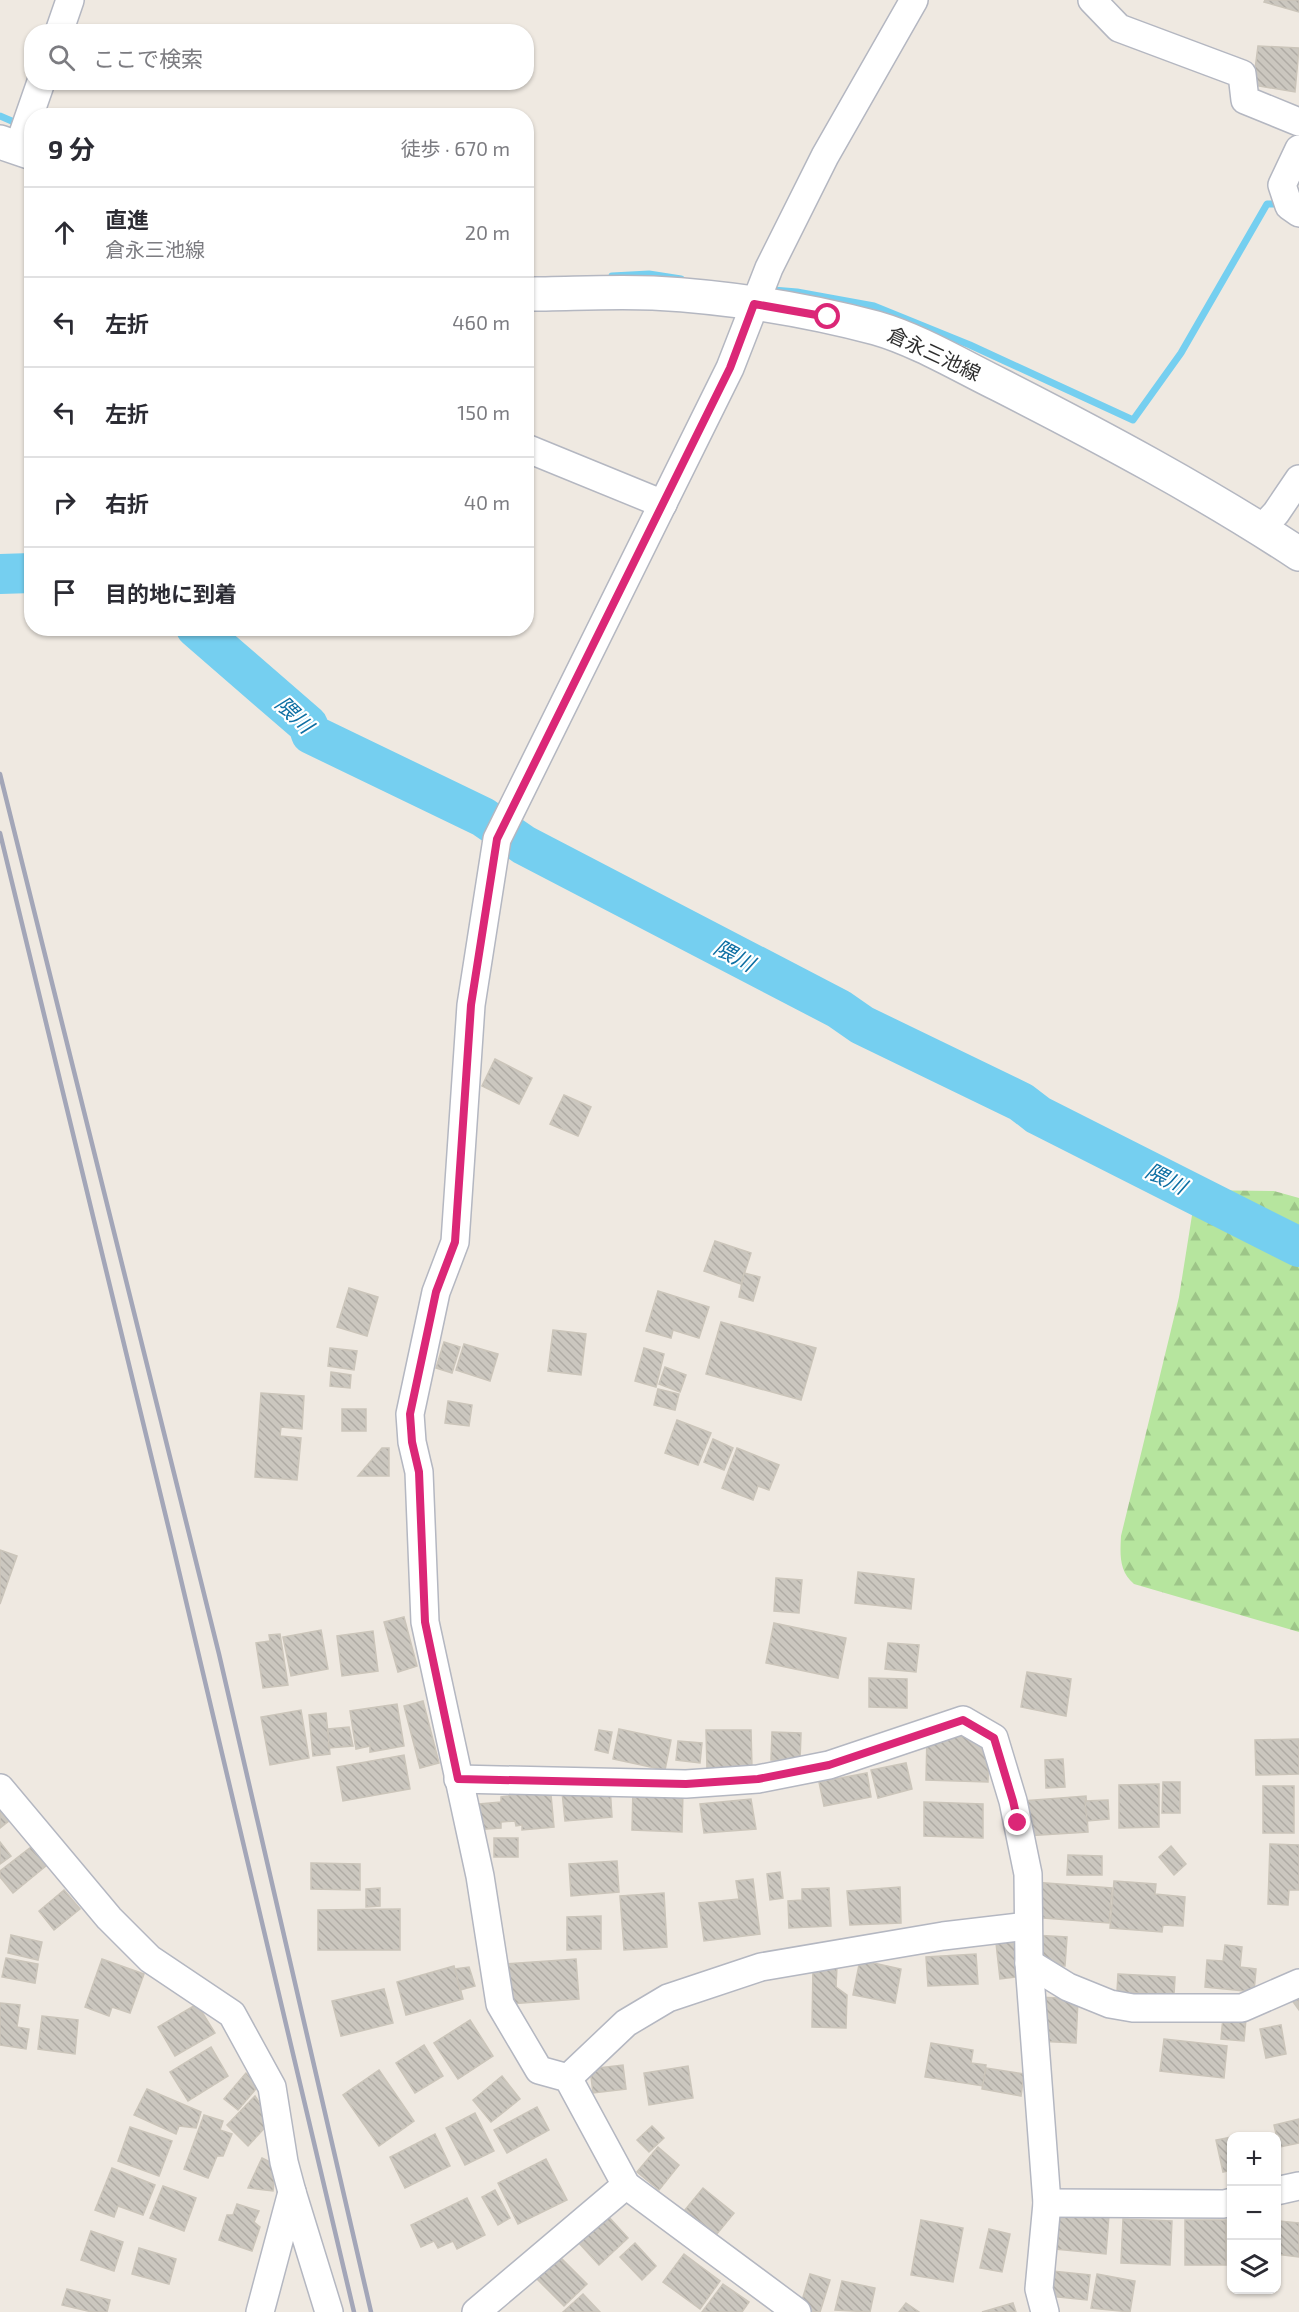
<!DOCTYPE html>
<html lang="ja">
<head>
<meta charset="utf-8">
<style>
  body { margin:0; font-family:"Exo 2","Noto Sans JP",sans-serif; background:#f2f2f3; color:#2b2b33 }
  .controls { position:absolute; right:18px; bottom:18px; display:grid; overflow:hidden; border-radius:12px; box-shadow:0 2px 4px #0004 }
  .controls button { width:54px; height:54px; display:grid; place-items:center; padding:0; border:0; border-bottom:2px solid #e1e1e2; background:#fff; color:#2b2b33; font:30px sans-serif }
  .stop { position:absolute; width:18px; height:18px; margin:-14px; border:4px solid #db2777; border-radius:50%; background:#fff }
  .stop.end { background:#db2777; border-color:#fff; box-shadow:0 2px 6px #0008 }
  .list { margin:0; padding:0; list-style:none }
  h2 { display:flex; justify-content:space-between; align-items:center; height:78px; margin:0; padding:0 24px; font-size:26px }
  h2 small { font-size:20px; font-weight:400; color:#7c7c81 }
  .list li { display:grid; grid-template-columns:39px 1fr auto; gap:18px; align-items:center; box-sizing:border-box; height:90px; padding:0 24px; border-top:2px solid #e1e1e2 }
  .list b { display:block; font-size:22px; white-space:nowrap }
  .list p { margin:0; font-size:20px; white-space:nowrap; color:#7c7c81 }
  .list em { font-size:20px; font-style:normal; color:#7c7c81 }
  .icon { flex:none; width:33px; height:33px; fill:none; stroke:currentColor; stroke-width:2; stroke-linecap:round; stroke-linejoin:round }
  .map { position:relative; flex:none; width:1299px; height:2312px; overflow:hidden }
  .search { position:absolute; background:#fff; box-shadow:0 2px 4px #0004; left:24px; top:24px; width:510px; height:66px; display:flex; align-items:center; gap:15px; box-sizing:border-box; padding:0 21px; border-radius:24px; color:#7c7c81; font-size:22px }
  .panel { position:absolute; background:#fff; box-shadow:0 2px 4px #0004; left:24px; top:108px; width:510px; height:528px; border-radius:24px }
  .map>svg:first-child { display:block }
  .forest { fill:url(#forest-firs) }
  .lines { fill:none; stroke-linecap:round; stroke-linejoin:round }
  .stream { stroke:#75cff0; stroke-width:7 }
  .river { stroke:#75cff0; stroke-width:40 }
  .building { fill:url(#building-back-hatch); stroke:#cbc5ba; stroke-width:1.5 }
  .minor-casing { stroke:#b4b7c1; stroke-width:30 }
  .secondary-casing { stroke:#b4b7c1; stroke-width:36 }
  .minor { stroke:#fff; stroke-width:27 }
  .secondary { stroke:#fff; stroke-width:33 }
  .rail { stroke:#a3a6b8; stroke-width:4.5 }
  .route { stroke:#db2777; stroke-width:8 }
  .labels { text-anchor:middle; stroke-width:4.5; stroke-linejoin:round; paint-order:stroke }
  .street-label { font-size:20px; fill:#2e2e2e; stroke:#fff }
  .water-label { font-size:21px; font-style:italic; fill:#0d6fa3; stroke:#fff }
</style>
</head>
<body>
<div class="map">
<svg width="1299" height="2312" viewBox="0 0 1299 2312">
  <defs>
    <pattern id="forest-firs" width="22" height="20" patternUnits="userSpaceOnUse" patternTransform="scale(1.5)"><rect width="22" height="20" fill="#b6e59e"/><path d="M5 1l3.5 6h-7zM16 11l3.5 6h-7z" fill="#9dc588"/></pattern>
    <pattern id="building-back-hatch" width="6" height="6" patternUnits="userSpaceOnUse" patternTransform="scale(1.5)"><rect width="6" height="6" fill="#cbc7bf"/><path d="M-1 5l2 2M0 0l6 6M5-1l2 2" fill="none" stroke="#afaba4"/></pattern>
  </defs>
  <rect width="100%" height="100%" fill="#efe9e1"/>
  <!-- forest -->
  <path class="forest" d="M1196,1190L1274,1191L1299,1198V1632L1134,1584C1119,1571 1120,1555 1121,1536L1179,1297Z"/>
  <g class="lines">
    <!-- stream -->
    <g class="stream">
      <path d="M0,116L21,125"/>
      <path d="M612,276L649,274L681,279"/>
      <path d="M773,290L797,292L874,306L970,345L1133,420L1181,353L1267,204H1282"/>
    </g>
    <!-- river -->
    <g class="river">
      <path d="M0,574L32,573"/>
      <path d="M196,628L308,725L311,734L483,817L524,845L839,1009L862,1025L1021,1102L1038,1115L1299,1247"/>
    </g>
  </g>
  <!-- building -->
  <g class="building">
    <path d="M1265,0H1299V12L1264,2Z"/>
    <path d="M1258,46L1299,48L1295,92L1253,85Z"/>
    <path d="M495,1059L532,1078L519,1104L482,1086Z"/>
    <path d="M564,1095L591,1107L578,1136L550,1124Z"/>
    <path d="M715,1241L751,1253L741,1284L704,1271Z"/>
    <path d="M744,1273L760,1277L753,1301L739,1297Z"/>
    <path d="M349,1288L378,1297L367,1336L337,1327Z"/>
    <path d="M658,1291L709,1307L699,1338L673,1330L671,1338L646,1331Z"/>
    <path d="M721,1322L816,1348L801,1400L706,1374Z"/>
    <path d="M553,1330L586,1334L581,1375L548,1371Z"/>
    <path d="M444,1342L460,1347L452,1373L436,1368Z"/>
    <path d="M464,1344L498,1354L490,1381L456,1370Z"/>
    <path d="M330,1348L357,1351L354,1370L328,1366Z"/>
    <path d="M644,1348L664,1354L656,1387L635,1381Z"/>
    <path d="M665,1367L686,1375L680,1392L659,1384Z"/>
    <path d="M331,1372L351,1375L350,1388L330,1386Z"/>
    <path d="M658,1389L679,1394L675,1410L654,1405Z"/>
    <path d="M261,1393L304,1396L302,1429L281,1427L280,1436L301,1438L297,1480L255,1477Z"/>
    <path d="M448,1401L472,1405L469,1426L445,1423Z"/>
    <rect x="342" y="1409" width="24" height="22"/>
    <path d="M677,1420L711,1433L698,1465L665,1453Z"/>
    <path d="M713,1439L733,1448L724,1470L704,1462Z"/>
    <path d="M382,1448H389V1476H358Z"/>
    <path d="M737,1448L779,1465L769,1490L758,1486L753,1500L722,1488Z"/>
    <path d="M0,1550L17,1556L0,1604Z"/>
    <path d="M858,1572L914,1579L911,1609L855,1603Z"/>
    <path d="M776,1578L802,1580L799,1613L774,1611Z"/>
    <path d="M404,1617L417,1666L398,1672L384,1622Z"/>
    <path d="M774,1623L846,1638L838,1678L766,1663Z"/>
    <path d="M321,1630L328,1669L291,1676L283,1637Z"/>
    <path d="M373,1631L378,1671L342,1676L337,1636Z"/>
    <path d="M280,1634L288,1685L263,1688L256,1643L270,1641L269,1635Z"/>
    <path d="M888,1643L919,1645L916,1672L885,1669Z"/>
    <path d="M1027,1672L1071,1679L1066,1716L1021,1707Z"/>
    <path d="M869,1678L907,1679V1708L869,1707Z"/>
    <path d="M423,1701L439,1763L420,1768L404,1706Z"/>
    <path d="M397,1704L404,1746L370,1752V1746L356,1749L350,1711Z"/>
    <path d="M301,1710L309,1758L270,1765L261,1717Z"/>
    <path d="M326,1713L330,1754L313,1756L309,1715Z"/>
    <path d="M349,1727L353,1746L329,1748L328,1729Z"/>
    <path d="M619,1729L671,1740L665,1770L613,1759Z"/>
    <path d="M599,1730L612,1732L608,1753L595,1750Z"/>
    <path d="M706,1730H751L752,1768L707,1769Z"/>
    <path d="M772,1732L801,1733L800,1761L771,1760Z"/>
    <path d="M927,1736L989,1737L988,1782L926,1780Z"/>
    <path d="M1299,1739V1774L1256,1775L1255,1740Z"/>
    <path d="M678,1741L702,1743L700,1763L676,1760Z"/>
    <path d="M404,1755L410,1789L343,1801L337,1767Z"/>
    <path d="M1063,1759L1065,1787L1046,1788L1045,1760Z"/>
    <path d="M906,1763L912,1789L878,1798L871,1770Z"/>
    <path d="M867,1773L871,1797L824,1806L819,1782Z"/>
    <path d="M1163,1782H1180V1813H1162Z"/>
    <path d="M550,1784L554,1827L522,1830V1825L516,1826L515,1821L501,1822V1828L471,1830L468,1805L501,1802V1797L509,1796L508,1787Z"/>
    <path d="M1159,1784V1827L1119,1828V1785Z"/>
    <rect x="1263" y="1786" width="31" height="47"/>
    <path d="M610,1787L612,1817L565,1821L562,1792Z"/>
    <path d="M633,1788L683,1790L682,1832L632,1830Z"/>
    <path d="M1086,1796L1088,1832L1025,1836L1022,1801Z"/>
    <path d="M751,1799L756,1829L704,1833L700,1804Z"/>
    <path d="M1108,1800L1109,1819L1087,1821L1085,1801Z"/>
    <path d="M924,1802L983,1804V1838L924,1836Z"/>
    <path d="M0,1807L10,1820L0,1828Z"/>
    <rect x="494" y="1838" width="24" height="19"/>
    <path d="M0,1842L11,1856L0,1864Z"/>
    <path d="M1270,1844L1299,1845V1890H1289L1288,1905L1268,1904Z"/>
    <path d="M1171,1846L1186,1864L1174,1875L1159,1857Z"/>
    <path d="M31,1847L46,1866L13,1893L0,1877V1871Z"/>
    <path d="M1068,1855L1102,1856V1875H1067Z"/>
    <path d="M617,1861L619,1892L571,1896L569,1864Z"/>
    <path d="M311,1863L360,1864V1890L311,1889Z"/>
    <path d="M780,1872L783,1898L770,1900L767,1874Z"/>
    <path d="M753,1879L760,1934L704,1941L699,1903L739,1899L736,1881Z"/>
    <path d="M1114,1881L1156,1884L1155,1894L1185,1897L1183,1926L1163,1925L1162,1932L1110,1928Z"/>
    <path d="M1033,1882L1112,1888L1109,1923L1030,1917Z"/>
    <path d="M900,1887L901,1923L850,1925L847,1891Z"/>
    <path d="M380,1888V1906L366,1907V1889Z"/>
    <path d="M829,1888L831,1926L789,1928L788,1901L802,1900V1889Z"/>
    <path d="M64,1890L80,1909L54,1930L39,1911Z"/>
    <path d="M664,1893L667,1947L624,1950L620,1896Z"/>
    <path d="M400,1909V1950H318V1910Z"/>
    <path d="M601,1916V1949L567,1950V1917Z"/>
    <path d="M11,1935L42,1942L38,1960L8,1953Z"/>
    <path d="M1033,1935L1067,1937L1065,1966L1032,1964Z"/>
    <path d="M1021,1941L1025,1976L1000,1979L996,1943Z"/>
    <path d="M1225,1945L1242,1947L1240,1967L1256,1969L1254,1992L1205,1987L1207,1960L1223,1961Z"/>
    <path d="M976,1954L978,1984L928,1986L926,1957Z"/>
    <path d="M6,1958L38,1964L35,1983L2,1977Z"/>
    <path d="M102,1959L144,1974L130,2013L112,2007L109,2016L85,2007Z"/>
    <path d="M576,1959L579,1999L507,2004L505,1964Z"/>
    <path d="M860,1960L901,1969L895,2003L853,1995Z"/>
    <path d="M454,1966L463,1999L406,2015L397,1982Z"/>
    <path d="M813,1966H837L836,1987L847,1995L846,2028L812,2027Z"/>
    <path d="M469,1967L475,1986L460,1990L455,1969Z"/>
    <path d="M1118,1974L1175,1977L1174,1995L1117,1992Z"/>
    <path d="M384,1989L393,2023L341,2036L332,2001Z"/>
    <path d="M1299,1994V2010L1291,1999Z"/>
    <path d="M1038,1997L1078,1999L1076,2043L1036,2041Z"/>
    <path d="M0,2003L20,2005L17,2027L29,2029L26,2049L0,2045Z"/>
    <path d="M197,2004L215,2033L175,2056L158,2027Z"/>
    <path d="M42,2016L78,2020L75,2054L38,2049Z"/>
    <path d="M1223,2017L1246,2019L1244,2041L1221,2039Z"/>
    <path d="M470,2020L493,2056L458,2079L434,2043Z"/>
    <path d="M1281,2025L1286,2054L1266,2058L1260,2029Z"/>
    <path d="M1164,2039L1227,2046L1224,2078L1160,2071Z"/>
    <path d="M931,2043L973,2050L971,2063L986,2065L983,2086L925,2077Z"/>
    <path d="M424,2045L443,2076L415,2093L396,2063Z"/>
    <path d="M211,2047L228,2076L188,2101L170,2072Z"/>
    <path d="M623,2065L626,2089L593,2093L590,2069Z"/>
    <path d="M688,2066L693,2098L649,2105L644,2073Z"/>
    <path d="M986,2068L1024,2074L1021,2096L982,2089Z"/>
    <path d="M379,2070L414,2121L379,2146L343,2095Z"/>
    <path d="M246,2073L260,2084L238,2110L224,2099Z"/>
    <path d="M502,2076L520,2099L491,2122L473,2100Z"/>
    <path d="M147,2089L201,2112L196,2128L179,2126L176,2134L134,2115Z"/>
    <path d="M255,2096L271,2121L248,2146L227,2125Z"/>
    <path d="M537,2107L549,2130L507,2153L494,2130Z"/>
    <path d="M475,2113L494,2151L465,2165L446,2128Z"/>
    <path d="M204,2115L223,2121L220,2130L232,2134L223,2156H217L208,2178L184,2169Z"/>
    <path d="M1299,2119V2143L1279,2147L1274,2125Z"/>
    <path d="M652,2126L664,2138L649,2152L637,2140Z"/>
    <path d="M130,2127L172,2141L159,2176L118,2161Z"/>
    <path d="M435,2134L450,2166L405,2188L390,2157Z"/>
    <path d="M1232,2137V2170L1223,2172L1216,2140Z"/>
    <path d="M658,2147L679,2165L659,2190L637,2172Z"/>
    <path d="M262,2158L276,2165L273,2191L248,2188Z"/>
    <path d="M546,2159L567,2200L518,2224L498,2183Z"/>
    <path d="M112,2168L155,2185L143,2215L118,2206L114,2217L95,2210Z"/>
    <path d="M163,2186L196,2198L184,2231L150,2218Z"/>
    <path d="M703,2188L734,2213L716,2235L685,2210Z"/>
    <path d="M495,2190L510,2218L498,2225L482,2197Z"/>
    <path d="M467,2198L485,2235L457,2249L453,2241L438,2248L434,2241L421,2247L411,2225Z"/>
    <path d="M237,2204L259,2211L254,2222L260,2227L252,2251L219,2240L227,2215H233Z"/>
    <path d="M1058,2210L1109,2215L1106,2254L1055,2249Z"/>
    <path d="M607,2215L628,2238L599,2265L578,2242Z"/>
    <path d="M1123,2219L1172,2221L1170,2265L1121,2263Z"/>
    <path d="M921,2220L963,2228L953,2282L911,2275Z"/>
    <rect x="1185" y="2220" width="41" height="45"/>
    <path d="M1279,2221L1299,2223V2257L1276,2254Z"/>
    <path d="M989,2229L1010,2234L1002,2272L980,2268Z"/>
    <path d="M91,2231L123,2242L114,2271L81,2260Z"/>
    <path d="M635,2243L656,2266L642,2280L620,2257Z"/>
    <path d="M139,2248L176,2259L169,2284L132,2274Z"/>
    <path d="M557,2254L587,2284L564,2306L535,2277Z"/>
    <path d="M684,2254L720,2281L700,2309L663,2282Z"/>
    <path d="M1052,2271L1090,2275L1087,2300L1049,2296Z"/>
    <path d="M810,2274L830,2280L820,2312L799,2310Z"/>
    <path d="M1097,2274L1135,2281L1130,2312L1091,2308Z"/>
    <path d="M842,2281L875,2288L870,2312L835,2310Z"/>
    <path d="M723,2284L749,2302L742,2312H702Z"/>
    <path d="M67,2289L110,2300L107,2312H92L62,2305Z"/>
    <path d="M583,2294L600,2312H563Z"/>
    <path d="M906,2303L919,2312H899Z"/>
    <path d="M1013,2303L1016,2312H982Z"/>
  </g>
  <g class="lines">
    <defs>
      <g id="minor">
        <path d="M1092,0L1119,28L1242,74L1245,100L1299,122"/>
        <path d="M59,32L70,0"/>
        <path d="M18,148L41,82"/>
        <path d="M1299,149L1282,185L1289,206L1299,213"/>
        <path d="M526,448L663,504"/>
        <path d="M1261,529L1276,513L1299,479"/>
        <path d="M458,1779L686,1784L758,1779L829,1765L963,1720L994,1738L1013,1801L1028,1874L1029,1963L1047,2203L1039,2289L1045,2312"/>
        <path d="M0,1788L109,1918L150,1959L232,2014L272,2087L284,2162L292,2192L329,2312"/>
        <path d="M1029,1963L1068,1987L1110,2004L1133,2008H1242L1299,1983"/>
        <path d="M568,2078L626,2023L668,1998L761,1967L943,1936L1028,1926"/>
        <path d="M1276,2191L1299,2186"/>
        <path d="M1047,2203L1224,2204L1232,2202"/>
        <path d="M260,2312L292,2192"/>
        <path d="M476,2312L626,2185"/>
        <path d="M797,2312L626,2185L568,2078L539,2070L500,2004L480,1876L425,1622L419,1472L412,1442L410,1414L436,1292L455,1242L471,1005L497,839L730,368L769,268L825,156L914,0"/>
      </g>
      <g id="secondary">
        <path d="M0,142L32,153"/>
        <path d="M526,294C568,294 611,291 653,293C728,297 804,309 876,328C918,340 961,366 1000,385C1100,436 1205,492 1299,554"/>
      </g>
    </defs>
    <!-- minor casing -->
    <use href="#minor" class="minor-casing"/>
    <!-- secondary casing -->
    <use href="#secondary" class="secondary-casing"/>
    <!-- minor -->
    <use href="#minor" class="minor"/>
    <!-- secondary -->
    <use href="#secondary" class="secondary"/>
    <!-- rail -->
    <g class="rail">
      <path d="M0,774L219,1654L371,2312"/>
      <path d="M0,833L173,1546L354,2312"/>
    </g>
  </g>
  <g class="lines">
    <!-- route -->
    <path class="route" d="M828,317L754,304L730,368L497,839L471,1005L455,1242L436,1292L410,1414L412,1442L419,1472L425,1622L458,1779L686,1784L758,1779L829,1765L963,1720L994,1738L1013,1801L1018,1823"/>
  </g>
  <g class="labels">
    <!-- street labels -->
    <g class="street-label">
      <text transform="translate(934 354) rotate(25)" y="7">倉永三池線</text>
    </g>
    <!-- water labels -->
    <g class="water-label">
      <text transform="translate(294 715) rotate(44)" y="7">隈川</text>
      <text transform="translate(734 956) rotate(28)" y="7">隈川</text>
      <text transform="translate(1166 1179) rotate(27)" y="7">隈川</text>
    </g>
  </g>
</svg>
<div class="controls">
<button>+</button>
<button>−</button>
<button><svg class="icon" aria-label="layers" viewBox="0 0 24 24"><path d="M12 4l9 5-9 5-9-5zM3 14l9 5 9-5"/></svg></button>
</div>
<div class="stop" style="left:828px;top:317px"></div>
<div class="stop end" style="left:1018px;top:1823px"></div>
<div class="search"><svg class="icon" aria-label="search" viewBox="0 0 24 24"><circle cx="10" cy="10" r="6"/><path d="M15 15l6 6"/></svg>ここで検索</div>
<section class="panel">
<h2>9 分<small>徒歩 · 670 m</small></h2>
<ul class="list">
<li><svg class="icon" aria-label="ahead" viewBox="0 0 24 24"><path d="M12 20V5M6 11l6-6 6 6"/></svg><div><b>直進</b><p>倉永三池線</p></div><em>20 m</em></li>
<li><svg class="icon" aria-label="left" viewBox="0 0 24 24"><path d="M17 20v-9H6M10 6l-5 5 5 5"/></svg><div><b>左折</b></div><em>460 m</em></li>
<li><svg class="icon" aria-label="left" viewBox="0 0 24 24"><path d="M17 20v-9H6M10 6l-5 5 5 5"/></svg><div><b>左折</b></div><em>150 m</em></li>
<li><svg class="icon" aria-label="right" viewBox="0 0 24 24"><path d="M7 20v-9h11M14 6l5 5-5 5"/></svg><div><b>右折</b></div><em>40 m</em></li>
<li><svg class="icon" aria-label="arrive" viewBox="0 0 24 24"><path d="M6 21V4h12l-3 4 3 4H6"/></svg><div><b>目的地に到着</b></div></li>
</ul>
</section>
</div>
</body>
</html>
